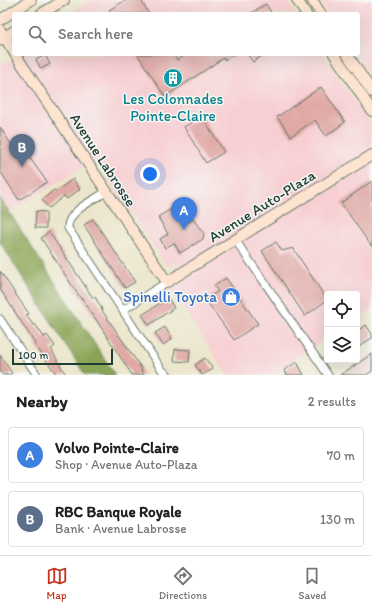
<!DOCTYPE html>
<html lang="en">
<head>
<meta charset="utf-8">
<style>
  body { margin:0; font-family:Itim,sans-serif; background:#f2f2f2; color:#222 }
  .controls { position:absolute; right:12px; bottom:12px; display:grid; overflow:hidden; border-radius:4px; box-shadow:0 4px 16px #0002 }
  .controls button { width:36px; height:36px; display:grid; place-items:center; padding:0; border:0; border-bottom:1px solid #e0e0e0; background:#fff; color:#222; font:20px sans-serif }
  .scale { position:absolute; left:12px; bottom:10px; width:101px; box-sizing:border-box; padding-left:4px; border:2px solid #1f3d34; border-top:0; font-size:11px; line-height:14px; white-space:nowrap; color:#1f3d34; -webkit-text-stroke:3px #f6f6f2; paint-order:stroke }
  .you { position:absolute; left:150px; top:174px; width:14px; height:14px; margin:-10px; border:3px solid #fff; border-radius:50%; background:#1a73e8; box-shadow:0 0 0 6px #1a73e833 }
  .badge { display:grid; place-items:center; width:26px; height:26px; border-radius:50%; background:#c8321e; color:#fff; font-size:13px; font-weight:700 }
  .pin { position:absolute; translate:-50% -33px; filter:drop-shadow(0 1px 2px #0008) }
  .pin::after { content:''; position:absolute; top:21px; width:14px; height:12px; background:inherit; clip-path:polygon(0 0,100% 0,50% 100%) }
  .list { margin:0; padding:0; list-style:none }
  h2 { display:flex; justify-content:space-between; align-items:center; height:52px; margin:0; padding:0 16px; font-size:17px }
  h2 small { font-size:13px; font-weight:400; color:#767676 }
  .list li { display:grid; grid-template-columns:26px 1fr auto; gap:12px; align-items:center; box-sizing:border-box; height:56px; margin:0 8px 8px; padding:0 8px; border:1px solid #e0e0e0; border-radius:4px }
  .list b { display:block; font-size:15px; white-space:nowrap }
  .list p { margin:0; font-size:13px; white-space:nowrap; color:#767676 }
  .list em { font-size:13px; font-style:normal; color:#767676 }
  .icon { flex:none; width:22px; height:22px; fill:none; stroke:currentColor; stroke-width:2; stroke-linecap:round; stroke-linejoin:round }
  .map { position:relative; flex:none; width:372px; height:375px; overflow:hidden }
  .search { position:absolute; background:#fff; box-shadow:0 4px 16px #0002; left:12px; right:12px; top:12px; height:44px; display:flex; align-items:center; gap:10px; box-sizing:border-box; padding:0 14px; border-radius:4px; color:#767676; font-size:15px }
  .sheet { height:180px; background:#fff }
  nav { display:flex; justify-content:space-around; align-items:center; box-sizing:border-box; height:56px; border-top:1px solid #e0e0e0; background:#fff; font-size:11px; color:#767676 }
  nav a { display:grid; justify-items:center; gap:2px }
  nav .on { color:#c8321e }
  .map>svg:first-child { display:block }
  .built { fill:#f7cfd3 }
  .forest { fill:#8aa455; stroke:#547044 }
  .building { fill:#e0a9a6 }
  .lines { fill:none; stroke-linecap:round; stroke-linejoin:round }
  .street-casing { stroke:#667869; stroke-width:9 }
  .secondary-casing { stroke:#667869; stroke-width:12 }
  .street { stroke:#fff; stroke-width:7 }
  .secondary { stroke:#fde4d1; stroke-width:10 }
  .labels { text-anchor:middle; stroke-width:3; stroke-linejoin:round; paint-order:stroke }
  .culture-label { font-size:15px; fill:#0d838f; stroke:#f6f6f2 }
  .street-label { font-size:15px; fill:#1f3d34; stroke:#f6f6f2 }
  .shop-label { font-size:15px; fill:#366cbe; stroke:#f6f6f2; text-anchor:end }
</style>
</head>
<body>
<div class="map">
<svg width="372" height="375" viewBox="0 0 372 375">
  <rect width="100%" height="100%" fill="#f6f6f2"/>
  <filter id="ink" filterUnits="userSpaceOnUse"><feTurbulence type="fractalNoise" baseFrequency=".025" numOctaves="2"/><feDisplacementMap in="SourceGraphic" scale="8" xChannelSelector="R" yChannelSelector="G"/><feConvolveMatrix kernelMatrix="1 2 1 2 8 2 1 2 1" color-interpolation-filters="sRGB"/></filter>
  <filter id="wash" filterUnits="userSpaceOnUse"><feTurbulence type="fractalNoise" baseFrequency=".012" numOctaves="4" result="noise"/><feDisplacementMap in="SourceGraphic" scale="16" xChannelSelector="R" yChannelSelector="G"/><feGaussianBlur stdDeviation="0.9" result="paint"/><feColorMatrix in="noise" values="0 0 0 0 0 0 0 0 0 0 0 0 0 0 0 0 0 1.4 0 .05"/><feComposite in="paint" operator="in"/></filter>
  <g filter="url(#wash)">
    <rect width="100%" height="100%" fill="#ebe6cb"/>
    <!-- built -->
    <g class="built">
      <path d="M91,0H287L296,14H70Z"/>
      <path d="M319,0H372V75L363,67L355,54H358V14H328Z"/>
      <path d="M19,54H323L372,126V309L357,319V294H327V338L270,375H227L170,288L186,282L176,263L170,266L166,265L95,160L9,212L0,198V60L4,64Z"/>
    </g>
    <!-- forest -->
    <path class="forest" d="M0,198L9,212L115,375H85L0,242Z"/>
    <g id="blocks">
      <!-- building -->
      <g class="building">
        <path d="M126,0H141L149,14H112L109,10Z"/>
        <path d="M266,4L272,14H250Z"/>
        <path d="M137,54H173L177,60L187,54H235L225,60L223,58L165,97Z"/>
        <path d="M247,54H265L253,62Z"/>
        <path d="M45,55L50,64L41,69L36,60Z"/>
        <path d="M321,87L345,122L326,136L315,120L291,136L277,117Z"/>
        <path d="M202,116L224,152L206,163L184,127Z"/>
        <path d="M0,127L18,155L29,157L47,182L19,200L0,171Z"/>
        <path d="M73,179L80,189L67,199L64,196L49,208L42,200L54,190L56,191Z"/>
        <path d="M372,181V247L341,203Z"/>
        <path d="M176,206L187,223L193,219L204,234L203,239L180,253L174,243L165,248L160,239L168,234L158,217Z"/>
        <path d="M36,211L46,212V228H35Z"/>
        <path d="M93,219L135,282L125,288L84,225Z"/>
        <path d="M49,232L93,298L95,297L102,309H101L142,369L141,370L144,375H132L82,298L81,299L41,238Z"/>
        <path d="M276,242L282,251L293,248L327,300L305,316L262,251Z"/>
        <path d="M0,271L29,314L26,315L33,325L35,324L44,337L47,335L55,346L51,349L66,375H57L34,344L35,343L0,289Z"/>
        <path d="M226,278L258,324L234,340L206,300L218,291L214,286Z"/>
        <path d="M168,298L174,308L149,325L142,315Z"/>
        <path d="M366,325L372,334V338L357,348V331Z"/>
        <path d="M165,327L172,339L163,345L155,333Z"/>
        <path d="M175,349L190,350L189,362L174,361Z"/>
        <path d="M372,354V371L366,375H340Z"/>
        <path d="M0,355L12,373L9,375H3L0,371Z"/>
        <path d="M205,358L213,369L202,375L195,365Z"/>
        <path d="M297,362L304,375H287L284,370Z"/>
      </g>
    </g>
  </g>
  <g filter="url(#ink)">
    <use href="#blocks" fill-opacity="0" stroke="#667869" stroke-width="1"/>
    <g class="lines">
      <defs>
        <g id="street">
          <path d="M106,192C94,200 67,211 68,228L162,370L168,375"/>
          <path d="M236,241L328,375"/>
          <path d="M123,310L167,282"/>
          <path d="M0,319L37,375"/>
        </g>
        <g id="secondary">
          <path d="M297,0L306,14"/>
          <path d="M312,0L321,14"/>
          <path d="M41,14L64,0"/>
          <path d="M0,20L31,0"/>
          <path d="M0,30L14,52"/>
          <path d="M0,40L14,31"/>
          <path d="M15,54L167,282L372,155"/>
          <path d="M334,54L372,111"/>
          <path d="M347,54L372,92"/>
        </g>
      </defs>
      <!-- street casing -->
      <use href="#street" class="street-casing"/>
      <!-- secondary casing -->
      <use href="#secondary" class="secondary-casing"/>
      <!-- street -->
      <use href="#street" class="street"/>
      <!-- secondary -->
      <use href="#secondary" class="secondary"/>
    </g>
  </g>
  <!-- icons -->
  <defs>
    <symbol id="building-disc" viewBox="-11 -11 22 22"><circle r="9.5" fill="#0f9aa8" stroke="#f6f6f2"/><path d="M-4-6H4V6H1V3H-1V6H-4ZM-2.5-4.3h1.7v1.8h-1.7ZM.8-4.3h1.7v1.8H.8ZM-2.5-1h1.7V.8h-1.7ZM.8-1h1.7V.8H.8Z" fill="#fff"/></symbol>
    <symbol id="shop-disc" viewBox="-11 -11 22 22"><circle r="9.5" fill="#3f7fe0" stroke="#f6f6f2"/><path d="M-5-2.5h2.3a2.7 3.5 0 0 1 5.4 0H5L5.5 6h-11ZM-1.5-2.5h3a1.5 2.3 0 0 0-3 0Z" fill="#fff"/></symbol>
  </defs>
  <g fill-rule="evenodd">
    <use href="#building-disc" x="162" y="67" width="22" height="22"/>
    <use href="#shop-disc" x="220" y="286" width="22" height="22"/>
  </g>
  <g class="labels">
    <!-- culture labels -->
    <g class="culture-label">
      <text x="173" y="104">Les Colonnades<tspan x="173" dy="17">Pointe-Claire</tspan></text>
    </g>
    <!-- street labels -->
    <g class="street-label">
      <text transform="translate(103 160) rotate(57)" y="5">Avenue Labrosse</text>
      <text transform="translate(262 206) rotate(-32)" y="5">Avenue Auto-Plaza</text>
    </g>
    <!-- shop labels -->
    <g class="shop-label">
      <text x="217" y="302">Spinelli Toyota</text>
    </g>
  </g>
</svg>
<div class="controls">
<button><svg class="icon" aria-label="locate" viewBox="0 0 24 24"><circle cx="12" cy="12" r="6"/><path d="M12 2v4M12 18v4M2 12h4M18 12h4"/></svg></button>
<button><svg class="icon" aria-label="layers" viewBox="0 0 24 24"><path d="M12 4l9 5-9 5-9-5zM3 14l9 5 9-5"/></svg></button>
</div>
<div class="scale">100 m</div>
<div class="you"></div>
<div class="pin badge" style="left:184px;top:230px;background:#3f7fe0">A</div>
<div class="pin badge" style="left:22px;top:167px;background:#5c6f8a">B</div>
<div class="search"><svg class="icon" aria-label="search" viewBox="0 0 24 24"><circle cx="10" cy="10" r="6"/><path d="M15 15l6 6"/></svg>Search here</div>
</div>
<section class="sheet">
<h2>Nearby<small>2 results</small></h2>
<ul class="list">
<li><span class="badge" style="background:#3f7fe0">A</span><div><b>Volvo Pointe-Claire</b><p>Shop · Avenue Auto-Plaza</p></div><em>70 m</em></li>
<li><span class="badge" style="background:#5c6f8a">B</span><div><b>RBC Banque Royale</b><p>Bank · Avenue Labrosse</p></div><em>130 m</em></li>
</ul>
</section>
<nav>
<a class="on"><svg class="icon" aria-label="map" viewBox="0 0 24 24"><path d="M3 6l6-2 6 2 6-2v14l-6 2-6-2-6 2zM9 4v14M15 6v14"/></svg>Map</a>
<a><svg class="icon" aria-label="directions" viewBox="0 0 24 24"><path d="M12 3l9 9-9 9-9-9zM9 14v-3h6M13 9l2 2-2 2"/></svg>Directions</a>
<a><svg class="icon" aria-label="saved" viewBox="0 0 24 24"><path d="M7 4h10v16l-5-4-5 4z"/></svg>Saved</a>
</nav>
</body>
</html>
